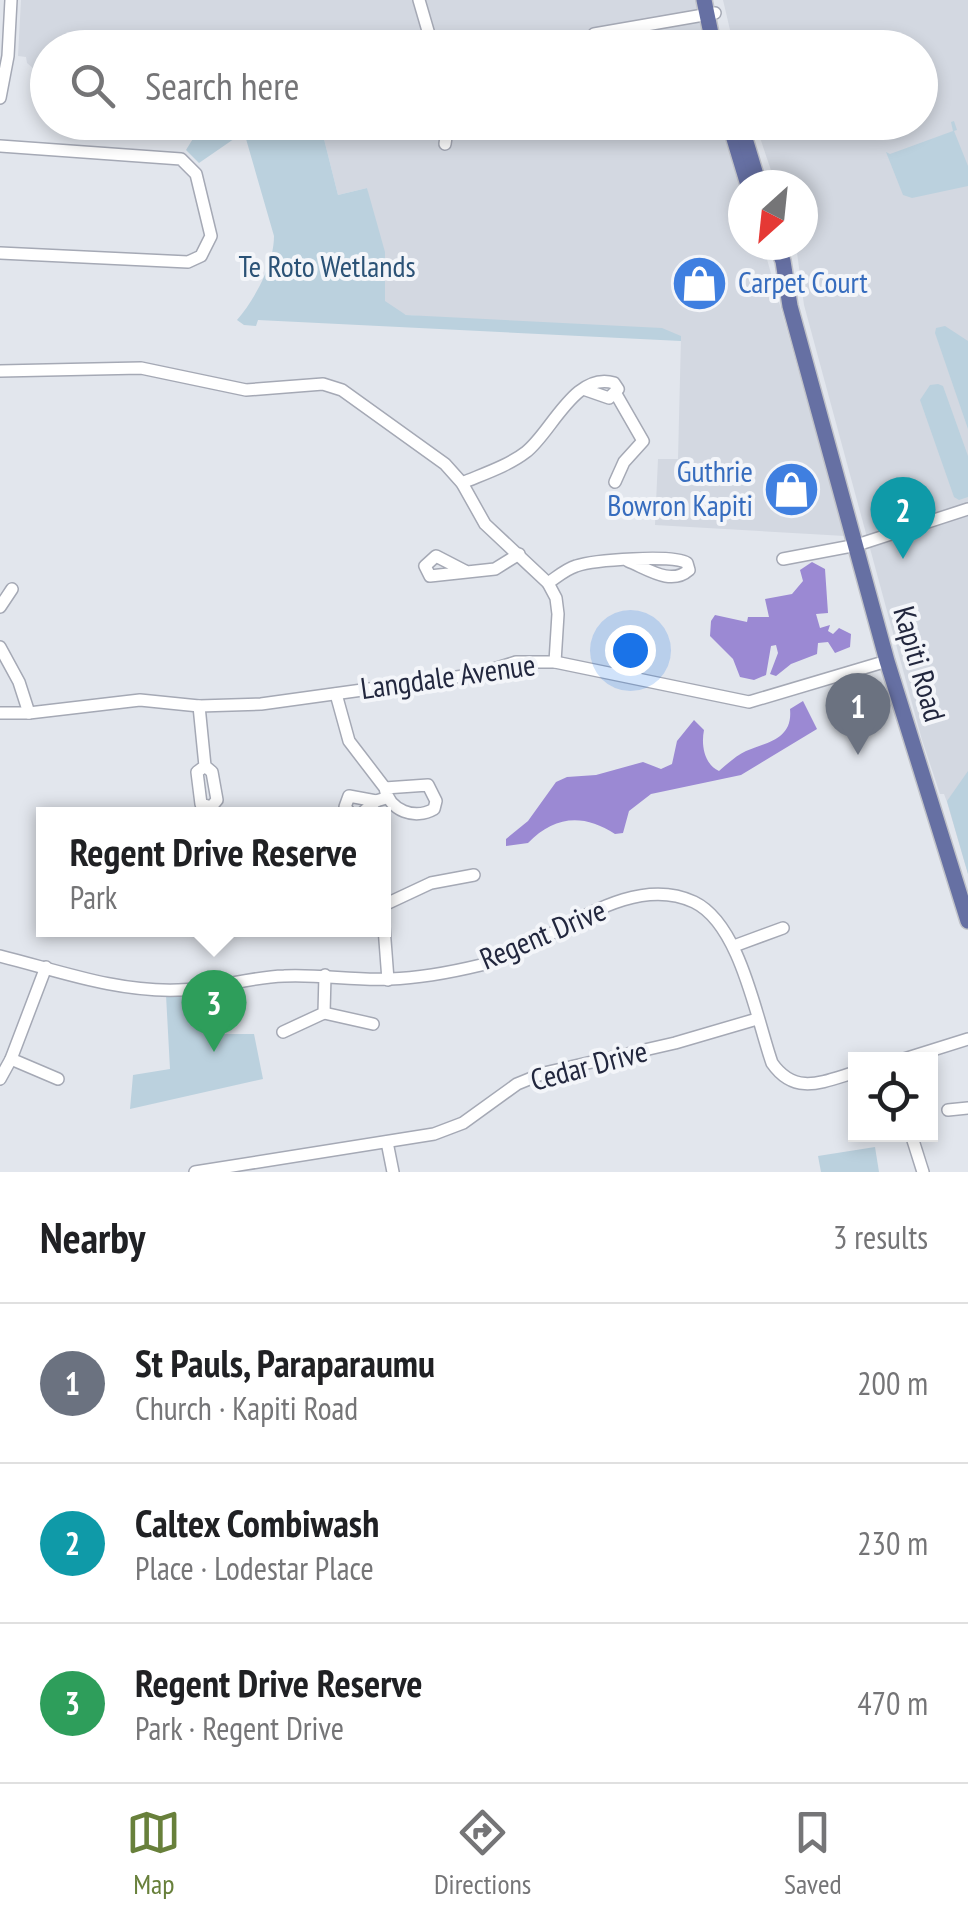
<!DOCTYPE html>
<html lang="en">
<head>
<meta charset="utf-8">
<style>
  body { margin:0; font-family:"PT Sans Narrow",sans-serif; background:#f6f6f6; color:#202124 }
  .controls { position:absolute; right:30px; bottom:30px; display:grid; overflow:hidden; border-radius:0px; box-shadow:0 5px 15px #0003 }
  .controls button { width:90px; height:90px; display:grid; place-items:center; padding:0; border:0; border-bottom:2px solid #e0e0e0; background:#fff; color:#202124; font:50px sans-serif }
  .compass { position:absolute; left:728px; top:170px; width:90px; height:90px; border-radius:50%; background:#fff; box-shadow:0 5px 15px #0003; rotate:207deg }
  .you { position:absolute; left:630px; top:650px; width:35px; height:35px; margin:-25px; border:8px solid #fff; border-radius:50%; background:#1a73e8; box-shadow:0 0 0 15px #1a73e833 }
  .badge { display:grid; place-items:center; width:65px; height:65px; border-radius:50%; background:#68803b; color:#fff; font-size:32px; font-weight:700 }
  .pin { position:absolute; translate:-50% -82px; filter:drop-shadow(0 2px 5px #0008) }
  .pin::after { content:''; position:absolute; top:52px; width:35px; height:30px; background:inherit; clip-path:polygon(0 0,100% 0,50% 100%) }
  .popup { position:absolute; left:36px; top:807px; width:355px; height:130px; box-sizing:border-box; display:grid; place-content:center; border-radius:0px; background:#fff; filter:drop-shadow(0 2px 8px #0005); font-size:32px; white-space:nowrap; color:#757577 }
  .popup b { font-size:38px; color:#202124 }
  .popup::after { content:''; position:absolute; left:50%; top:100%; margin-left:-20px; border:20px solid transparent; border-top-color:#fff }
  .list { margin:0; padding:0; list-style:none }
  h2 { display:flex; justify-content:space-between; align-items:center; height:130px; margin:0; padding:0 40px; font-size:42px }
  h2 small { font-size:32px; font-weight:400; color:#757577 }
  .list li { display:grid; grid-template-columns:65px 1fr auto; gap:30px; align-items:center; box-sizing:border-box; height:160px; padding:0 40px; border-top:2px solid #e0e0e0 }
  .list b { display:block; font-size:38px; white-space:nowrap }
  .list p { margin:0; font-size:32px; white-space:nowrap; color:#757577 }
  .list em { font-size:32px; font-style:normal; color:#757577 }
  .icon { flex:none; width:55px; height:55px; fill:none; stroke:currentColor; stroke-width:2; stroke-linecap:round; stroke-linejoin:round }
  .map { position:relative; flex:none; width:968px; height:1172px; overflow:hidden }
  .search { position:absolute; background:#fff; box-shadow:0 5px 15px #0003; left:30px; right:30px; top:30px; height:110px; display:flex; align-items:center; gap:25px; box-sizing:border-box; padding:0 35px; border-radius:55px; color:#757577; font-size:38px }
  .sheet { height:610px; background:#fff }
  nav { display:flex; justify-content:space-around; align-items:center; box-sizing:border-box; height:140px; border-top:2px solid #e0e0e0; background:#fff; font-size:28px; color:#757577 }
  nav a { display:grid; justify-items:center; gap:5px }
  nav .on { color:#68803b }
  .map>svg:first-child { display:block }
  .built { fill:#d3d8e1 }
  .green { fill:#bbd1de }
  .water { fill:#9b89d3 }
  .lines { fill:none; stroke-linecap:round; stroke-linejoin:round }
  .minor-casing { stroke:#a5a9b5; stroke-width:14 }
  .major-casing { stroke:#c1c3c9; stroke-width:18 }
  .minor { stroke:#fff; stroke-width:11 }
  .major { stroke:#6670a3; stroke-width:15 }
  .labels { text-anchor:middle; stroke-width:8; stroke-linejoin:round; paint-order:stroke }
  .park-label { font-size:30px; fill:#2b5276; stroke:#f3f5f9 }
  .shop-label { font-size:30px; fill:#366cbe; stroke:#f3f5f9; text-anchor:start }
  .street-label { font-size:30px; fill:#22273e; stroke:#f3f5f9 }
</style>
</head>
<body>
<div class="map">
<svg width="968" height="1172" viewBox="0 0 968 1172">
  <rect width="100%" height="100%" fill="#e2e6ed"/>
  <!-- built -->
  <g class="built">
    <path d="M21,0H697L708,47L301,48L296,33L243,47L48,48L47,68L34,69L27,63L26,57L18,56Z"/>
    <path d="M723,0H968V874L947,802L944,794H940L922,740L804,305L796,245H803V185H776L755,123L920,122V48L734,47Z"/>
    <path d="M320,123H728L743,185V245H763L845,536L655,525L658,459H678L681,337L406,315L393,309L385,302L367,188L338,195Z"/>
  </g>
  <!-- green -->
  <g class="green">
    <path d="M954,121L957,130L954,131L968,166V186L912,198L903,195L886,152L890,154L953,131L951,122Z"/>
    <path d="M195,123H320L338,195L367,188L385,252V301L406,315L662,328L681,336V341L258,320L256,326L244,325L237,320C255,299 274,264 274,236L244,132L199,163L186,150L194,137Z"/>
    <path d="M945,326L968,341V429L935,333L936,328Z"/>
    <path d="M938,384L943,386L968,456V497L959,500L954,497L920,400L930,385Z"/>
    <path d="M968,771V874L947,801Z"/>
    <path d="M218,990L224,1034H254L263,1079L130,1109L133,1075L170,1069L166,995Z"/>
    <path d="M875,1147L879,1172H821L818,1156Z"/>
  </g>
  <!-- water -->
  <g class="water">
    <path d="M812,562L825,569L828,613L816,614L820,628L830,625L828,631L833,634L839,628L851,634L850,647L835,653L828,642L818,643L817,654L791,664L776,676L770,674L778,653L776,645L771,646L766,675L754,680L740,677L733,659L710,636L711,621L715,615L747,622L748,617H769L765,599L792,594L803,581L800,570Z"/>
    <path d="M803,701L817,729L741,775L651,794L629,811L623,833L615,834C583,813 554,816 528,843L506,846V839L528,821L556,782L567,777L596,775L643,762L661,769L672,764L677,741L694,720L704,730C701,745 704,764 719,771C727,764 737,755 746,751C768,742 793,739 790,709Z"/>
  </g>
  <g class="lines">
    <defs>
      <g id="minor">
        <path d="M419,0L433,48"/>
        <path d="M594,34L715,13"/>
        <path d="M0,98L8,56L11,0"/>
        <path d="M445,144L448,122"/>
        <path d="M0,146L181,159L196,174L211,236L201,256L188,262L0,253"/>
        <path d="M0,371L141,368L246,390L323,384L342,390L445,464L462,483L485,524L548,583L556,598L558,614L555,662"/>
        <path d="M615,482L624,462L643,441L616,394"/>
        <path d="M462,483C483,474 508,466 526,452C551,433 575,371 614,383L618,389L609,398L586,390"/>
        <path d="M783,559L857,545L968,509"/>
        <path d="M465,571L436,556L425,566L430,576L495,569L519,554"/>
        <path d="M548,583C557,577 566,569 576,566C593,560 674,554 687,563L689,570C671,586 648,569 628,561"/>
        <path d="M0,607L12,589"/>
        <path d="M0,647L19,682L29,713"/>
        <path d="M336,694L349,741L385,788L428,785L436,801L434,809C415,820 389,811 385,788"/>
        <path d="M199,706L205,766L212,772L217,800L211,807L201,804L197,772L205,766"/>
        <path d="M0,713H29L140,700L199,706L261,704L478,674L516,662H555L749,702L887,661"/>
        <path d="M351,814L345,807L349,796L376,801L386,798"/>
        <path d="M361,814L376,801"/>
        <path d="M384,905L431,883L474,875"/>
        <path d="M384,927L388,980"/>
        <path d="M734,946L783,928"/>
        <path d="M0,956C60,971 116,992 178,990C214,990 248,977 284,976C319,974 355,981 390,979C420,978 452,972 481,965C546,950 623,869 694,902C740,924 756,1017 772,1063C795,1096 822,1082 856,1072"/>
        <path d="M324,1013L373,1024"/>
        <path d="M283,1032L324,1013L325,975"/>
        <path d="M11,1059L58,1079"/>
        <path d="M901,1060L968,1039"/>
        <path d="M0,1079L11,1059L46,967"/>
        <path d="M948,1110L968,1108"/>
        <path d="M911,1134L923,1172"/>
        <path d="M387,1142L393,1172"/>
        <path d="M195,1172L434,1134L463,1123L517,1084L544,1073L675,1043L757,1019"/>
      </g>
      <g id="major">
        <path d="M704,0L714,48"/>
        <path d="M729,122L748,185"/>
        <path d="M740,122L759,185"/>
        <path d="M777,247L783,261L790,306L887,661L968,921"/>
      </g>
    </defs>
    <!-- minor casing -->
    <use href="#minor" class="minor-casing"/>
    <!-- major casing -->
    <use href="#major" class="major-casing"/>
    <!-- minor -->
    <use href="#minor" class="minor"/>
    <!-- major -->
    <use href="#major" class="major"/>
  </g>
  <!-- icons -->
  <defs>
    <symbol id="shop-disc" viewBox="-11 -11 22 22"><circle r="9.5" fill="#3f7fe0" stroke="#f3f5f9"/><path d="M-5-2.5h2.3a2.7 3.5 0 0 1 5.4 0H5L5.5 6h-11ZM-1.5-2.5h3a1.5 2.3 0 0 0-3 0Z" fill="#fff"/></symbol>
  </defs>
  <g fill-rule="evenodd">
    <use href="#shop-disc" x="668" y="252" width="63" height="63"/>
    <use href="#shop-disc" x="760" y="458" width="63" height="63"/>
  </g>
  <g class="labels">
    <!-- park labels -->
    <g class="park-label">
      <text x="327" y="277">Te Roto Wetlands</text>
    </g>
    <!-- shop labels -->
    <g class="shop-label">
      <text x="738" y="293">Carpet Court</text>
      <text x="753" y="482" text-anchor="end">Guthrie<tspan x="753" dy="34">Bowron Kapiti</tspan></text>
    </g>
    <!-- street labels -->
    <g class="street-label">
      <text transform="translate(919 664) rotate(74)" y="10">Kapiti Road</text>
      <text transform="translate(448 677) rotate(-8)" y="10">Langdale Avenue</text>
      <text transform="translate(543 935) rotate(-23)" y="10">Regent Drive</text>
      <text transform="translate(589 1066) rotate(-15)" y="10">Cedar Drive</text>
    </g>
  </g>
</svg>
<div class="controls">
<button><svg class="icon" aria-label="locate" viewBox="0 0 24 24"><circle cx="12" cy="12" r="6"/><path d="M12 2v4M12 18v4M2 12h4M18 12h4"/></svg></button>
</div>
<svg class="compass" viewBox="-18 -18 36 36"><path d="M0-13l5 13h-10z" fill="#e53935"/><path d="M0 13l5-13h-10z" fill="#757577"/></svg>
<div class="you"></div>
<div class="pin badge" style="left:858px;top:755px;background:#6b7280">1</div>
<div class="pin badge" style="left:903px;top:559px;background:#0f9aa8">2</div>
<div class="pin badge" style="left:214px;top:1052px;background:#2e9e5b">3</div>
<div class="popup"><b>Regent Drive Reserve</b>Park</div>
<div class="search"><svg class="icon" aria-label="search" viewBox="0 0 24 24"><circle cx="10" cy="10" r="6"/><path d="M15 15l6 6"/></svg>Search here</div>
</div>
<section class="sheet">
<h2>Nearby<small>3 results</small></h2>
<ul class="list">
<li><span class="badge" style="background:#6b7280">1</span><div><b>St Pauls, Paraparaumu</b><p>Church · Kapiti Road</p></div><em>200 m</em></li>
<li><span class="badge" style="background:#0f9aa8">2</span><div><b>Caltex Combiwash</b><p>Place · Lodestar Place</p></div><em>230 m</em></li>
<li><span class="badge" style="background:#2e9e5b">3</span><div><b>Regent Drive Reserve</b><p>Park · Regent Drive</p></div><em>470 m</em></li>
</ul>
</section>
<nav>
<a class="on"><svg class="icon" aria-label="map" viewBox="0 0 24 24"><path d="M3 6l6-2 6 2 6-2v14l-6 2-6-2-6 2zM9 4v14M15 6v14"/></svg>Map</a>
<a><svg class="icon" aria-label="directions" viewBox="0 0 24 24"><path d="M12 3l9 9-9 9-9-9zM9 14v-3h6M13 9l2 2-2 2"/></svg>Directions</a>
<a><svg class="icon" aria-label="saved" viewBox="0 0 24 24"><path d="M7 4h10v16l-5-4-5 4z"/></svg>Saved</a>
</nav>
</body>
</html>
